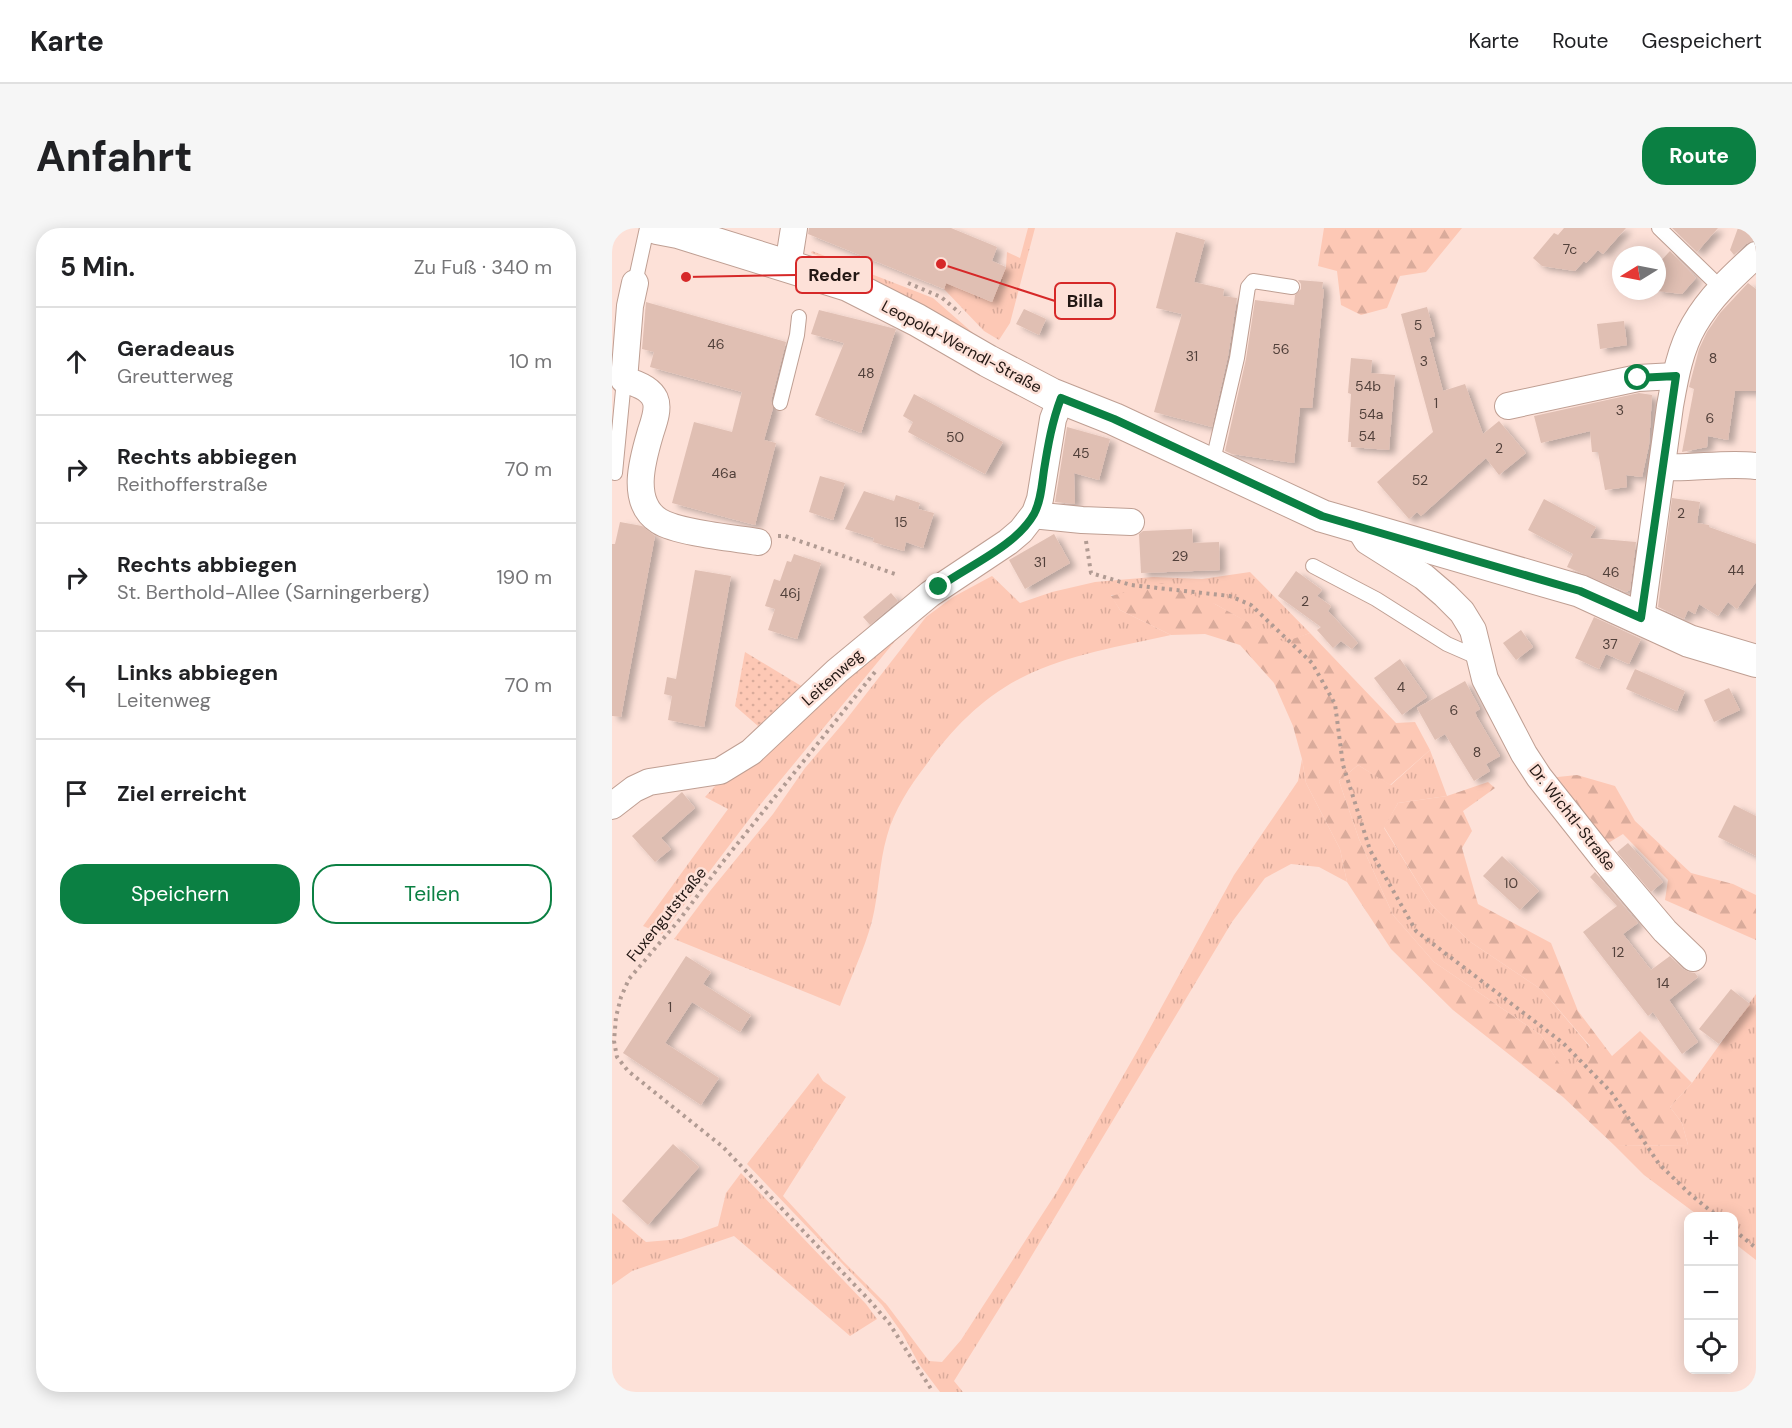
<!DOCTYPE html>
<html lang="de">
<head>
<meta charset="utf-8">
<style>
  body { margin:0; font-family:"DM Sans",sans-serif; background:#f6f6f6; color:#202124 }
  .controls { position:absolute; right:18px; bottom:18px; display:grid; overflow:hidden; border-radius:12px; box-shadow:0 3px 15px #0003 }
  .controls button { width:54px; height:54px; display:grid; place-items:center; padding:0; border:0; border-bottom:2px solid #e0e0e0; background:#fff; color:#202124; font:30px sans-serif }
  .compass { position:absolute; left:1000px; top:18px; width:54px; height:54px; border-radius:50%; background:#fff; box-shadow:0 3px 15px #0003; rotate:260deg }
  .stop { position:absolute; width:18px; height:18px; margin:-14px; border:4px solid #0b8043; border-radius:50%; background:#fff }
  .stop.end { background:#0b8043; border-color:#fff; box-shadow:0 2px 6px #0008 }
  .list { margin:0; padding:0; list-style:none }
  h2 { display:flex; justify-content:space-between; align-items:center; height:78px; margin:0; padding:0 24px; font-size:26px }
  h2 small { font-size:20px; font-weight:400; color:#757577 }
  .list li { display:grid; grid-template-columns:39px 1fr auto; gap:18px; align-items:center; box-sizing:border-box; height:108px; padding:0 24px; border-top:2px solid #e0e0e0 }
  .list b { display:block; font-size:22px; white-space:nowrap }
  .list p { margin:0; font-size:20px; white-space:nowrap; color:#757577 }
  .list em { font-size:20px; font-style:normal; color:#757577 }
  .actions { display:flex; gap:12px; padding:18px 24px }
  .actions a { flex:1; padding:14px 0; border:2px solid #0b8043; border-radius:24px; text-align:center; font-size:21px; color:#0b8043 }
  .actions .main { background:#0b8043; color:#fff }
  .icon { flex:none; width:33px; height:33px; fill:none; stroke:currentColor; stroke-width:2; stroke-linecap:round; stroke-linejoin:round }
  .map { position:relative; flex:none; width:1144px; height:1164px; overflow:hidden; border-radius:24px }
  header { display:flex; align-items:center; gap:36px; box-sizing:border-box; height:84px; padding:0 30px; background:#fff; border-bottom:2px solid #e0e0e0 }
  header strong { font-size:28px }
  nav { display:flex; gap:33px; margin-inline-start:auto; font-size:21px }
  .intro { display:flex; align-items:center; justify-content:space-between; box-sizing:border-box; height:144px; padding:0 36px }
  h1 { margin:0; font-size:42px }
  .button { padding:15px 27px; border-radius:24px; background:#0b8043; color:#fff; font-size:21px; font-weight:700 }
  main { display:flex; gap:36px; padding:0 36px }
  aside { flex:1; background:#fff; border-radius:24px; box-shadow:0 3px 15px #0003 }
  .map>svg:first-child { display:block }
  .grass { fill:url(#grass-tufts) }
  .forest { fill:url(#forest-firs) }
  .park { fill:url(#park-dots) }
  .building { fill:#e0bfb3; filter:url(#shadow) }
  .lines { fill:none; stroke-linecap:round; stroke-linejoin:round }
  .service-casing { stroke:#bf9f93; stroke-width:16 }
  .minor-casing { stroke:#bf9f93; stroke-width:28 }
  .tertiary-casing { stroke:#bf9f93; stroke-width:34 }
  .path { stroke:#b19b93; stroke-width:4; stroke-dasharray:3 4.5; stroke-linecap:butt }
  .service { stroke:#fff; stroke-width:14 }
  .minor { stroke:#fff; stroke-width:26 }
  .tertiary { stroke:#fff; stroke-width:32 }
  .route { stroke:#0b8043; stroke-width:8 }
  .labels { text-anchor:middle; stroke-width:5; stroke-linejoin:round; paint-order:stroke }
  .number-label { font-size:14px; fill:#52413b }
  .street-label { font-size:16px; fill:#221713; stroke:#fde1d8 }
  .leader { fill:none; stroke:#d62828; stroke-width:2 }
  .callout-dot { fill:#d62828; stroke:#fde1d8; stroke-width:2 }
  .callout { fill:#fde1d8; stroke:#d62828; stroke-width:2 }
  .callout-label { font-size:18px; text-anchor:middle; font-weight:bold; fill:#221713 }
</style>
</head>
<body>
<header>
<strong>Karte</strong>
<nav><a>Karte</a><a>Route</a><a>Gespeichert</a></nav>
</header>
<div class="intro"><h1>Anfahrt</h1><a class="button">Route</a></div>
<main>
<aside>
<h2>5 Min.<small>Zu Fuß · 340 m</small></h2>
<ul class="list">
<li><svg class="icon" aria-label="ahead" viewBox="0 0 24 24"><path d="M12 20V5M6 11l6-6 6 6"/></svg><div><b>Geradeaus</b><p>Greutterweg</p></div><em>10 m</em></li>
<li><svg class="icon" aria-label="right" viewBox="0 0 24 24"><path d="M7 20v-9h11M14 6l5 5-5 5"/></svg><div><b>Rechts abbiegen</b><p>Reithofferstraße</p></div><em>70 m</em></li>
<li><svg class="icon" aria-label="right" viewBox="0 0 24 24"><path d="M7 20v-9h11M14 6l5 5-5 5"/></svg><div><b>Rechts abbiegen</b><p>St. Berthold-Allee (Sarningerberg)</p></div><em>190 m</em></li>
<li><svg class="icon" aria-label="left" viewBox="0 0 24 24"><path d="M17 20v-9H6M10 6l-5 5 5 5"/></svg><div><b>Links abbiegen</b><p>Leitenweg</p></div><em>70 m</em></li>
<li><svg class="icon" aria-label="arrive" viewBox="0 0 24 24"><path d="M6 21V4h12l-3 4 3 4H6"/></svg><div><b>Ziel erreicht</b></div></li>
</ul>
<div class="actions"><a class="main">Speichern</a><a>Teilen</a></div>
</aside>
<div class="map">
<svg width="1144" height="1164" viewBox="0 0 1144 1164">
  <defs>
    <pattern id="grass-tufts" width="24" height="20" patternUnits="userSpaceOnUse" patternTransform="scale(1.5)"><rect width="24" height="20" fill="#fdc8b5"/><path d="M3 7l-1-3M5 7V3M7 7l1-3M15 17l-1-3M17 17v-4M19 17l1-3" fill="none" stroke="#d9ab9b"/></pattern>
    <pattern id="forest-firs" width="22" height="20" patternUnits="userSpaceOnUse" patternTransform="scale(1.5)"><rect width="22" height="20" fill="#fdc8b5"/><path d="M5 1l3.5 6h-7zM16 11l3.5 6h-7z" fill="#d9ab9b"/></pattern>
    <pattern id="park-dots" width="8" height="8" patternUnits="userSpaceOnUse" patternTransform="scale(1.5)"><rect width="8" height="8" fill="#fdc8b5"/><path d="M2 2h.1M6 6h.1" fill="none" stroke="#d9ab9b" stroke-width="1.8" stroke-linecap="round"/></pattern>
    <filter id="shadow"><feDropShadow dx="6" dy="4" stdDeviation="3" flood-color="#0004"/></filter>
  </defs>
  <rect width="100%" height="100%" fill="#fde1d8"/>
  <!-- grass -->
  <g class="grass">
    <path d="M416,0H423L398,95L387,112L372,103L332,61L334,55L380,74L394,39L395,24L408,30Z"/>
    <path d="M200,23L321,70L369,112L245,44L199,25Z"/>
    <path d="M638,344L698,405L672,415L603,376L499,367L508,382L559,407C510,418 457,426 411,449C371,469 340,501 314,537C298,558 282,582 275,608C267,635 267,665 260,693C253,720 238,751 228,778L62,711L98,663L161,586L193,540L233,493L314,389L341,369L380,348L408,375L440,364L483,354L541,349L590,351Z"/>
    <path d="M288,407L148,577L50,706L31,698L116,581L93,569L114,546Z"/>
    <path d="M818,522L835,568L786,575L772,600L819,676L857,713L930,762L978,819L954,847L929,807L822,734L781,687L747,611L727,553L746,537L779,557Z"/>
    <path d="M690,531L694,555L728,621L735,654L707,639L679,636L653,650L620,694L407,1049L342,1153L351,1164H328L307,1136L290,1105L270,1077L135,936L206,845L211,853L234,869L171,968L230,1032L275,1077L317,1133L330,1134L349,1112L446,962L527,820L622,647L686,553Z"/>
    <path d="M1144,766V1032L1122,1015V988H1087L1032,947L1003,918L1076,917L1070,895L1058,879L1080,855Z"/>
    <path d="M129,945L254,1076L265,1091L238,1108L122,1008L20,1043L0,1057V985L34,1014L69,1011L106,998L114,965Z"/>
  </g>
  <!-- forest -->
  <g class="forest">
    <path d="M712,0H850L814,44L788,48L775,80L749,87L729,77L725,43L706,38Z"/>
    <path d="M550,355L603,376L672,414L698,405L784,495L803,494L818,522L778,557L746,537L727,553L747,611L781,687L822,734L929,807L954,846L978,818L930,762L857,713L819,676L772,599L786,575L835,568L876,554L883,560L851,583L860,603L850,620L866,676L939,715L966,783L1000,828L1028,803L1080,855L1058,879L1070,895L1076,917L1003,918L951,869L841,782L779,721L735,654L728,621L694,555L690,531L681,498L662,455L628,417L593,406L559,407L508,382L499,368Z"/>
    <path d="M965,547L1003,558L1023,593L1079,645L1121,656L1144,667V712L1053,672L1056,652L1011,606L993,617L936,550Z"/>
  </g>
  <!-- park -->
  <path class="park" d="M133,424L191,459L146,498L123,478Z"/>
  <!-- building -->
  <g class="building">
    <path d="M197,0H339L385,19L380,33L394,39L380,74L334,55L332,61L196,6Z"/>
    <path d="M952,0H1014L991,26L986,22L974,35L972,33L963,43L930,38L921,30L942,5L946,7Z"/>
    <path d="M1060,0H1106L1085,24Z"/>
    <path d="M1126,0H1144V12L1134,16L1122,27L1118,22Z"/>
    <path d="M564,4L593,12L582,54L612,61L611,68L625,70L616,128L600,199L542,184L570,86L544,80Z"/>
    <path d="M1058,23L1084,50L1070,66L1045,63V37Z"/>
    <path d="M686,52L711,54L710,61H712L700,180H688L682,235L620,226L613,223L634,131L643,72L682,77L683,67L689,61V56Z"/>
    <path d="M1136,55L1144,61V163H1123L1116,212L1096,208L1095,219L1070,224L1082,161L1077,159L1087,121L1095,104L1108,85Z"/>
    <path d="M34,74L174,114L159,173L161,180L152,212L164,215L143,297L60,275L82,194L120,204L130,164L38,139L42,124L30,121Z"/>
    <path d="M815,79L823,108L817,110L831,163L853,156L871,206L887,193L914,225L887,247L874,230L809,288L805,284L797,291L765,254L821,204L789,86Z"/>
    <path d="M412,81L434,91L427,107L404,96Z"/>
    <path d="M207,82L284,101L249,205L203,187L232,115L199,106Z"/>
    <path d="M1012,93L1015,117L988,121L985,96Z"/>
    <path d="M739,130L760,132L759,145L783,147L777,222L739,219V214H736L739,166L736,165Z"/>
    <path d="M1027,165L1040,167L1037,217L1030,249L1014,247L1015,259L993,262L986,224H980L978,203L929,215L922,188Z"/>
    <path d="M302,166L391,214L373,246L296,204L301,194L291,188Z"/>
    <path d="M455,199L498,211L487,252L462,245L463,276L443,274Z"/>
    <path d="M208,248L233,255L221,292L197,284Z"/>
    <path d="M252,263L282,273L284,267L308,275L306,281L322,285L311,320L294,314L292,323L261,314L262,310L233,301Z"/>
    <path d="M1060,270L1088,274L1085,295L1097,297V299L1144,316V354L1125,381L1116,374L1106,388L1087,376L1083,386L1076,382L1072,391L1046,379Z"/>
    <path d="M932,271L984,299L978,310L1024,314L1018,362L1014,364L955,339L961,326L916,302Z"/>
    <path d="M8,294L30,298L43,308L9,489L0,488V316H3Z"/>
    <path d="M580,301L581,315L607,314L608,342L529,345L527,306L531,303Z"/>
    <path d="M442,306L458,335L413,361L397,332Z"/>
    <path d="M182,326L209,335L185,411L156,402L163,381L153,378L162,351L168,353L175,333L179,334Z"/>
    <path d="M83,342L119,348L92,499L56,492L60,468L52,466L55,449L64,451Z"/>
    <path d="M684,343L710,362L705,368L719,378L716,383L746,415L740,421L729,413L721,420L705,402L709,399L666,368Z"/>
    <path d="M279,365L286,373L258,397L251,389Z"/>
    <path d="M982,389L1029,411L1017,436L994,426L987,441L963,430Z"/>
    <path d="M909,402L921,419L904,432L891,415Z"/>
    <path d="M788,431L815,469L790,487L762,450Z"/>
    <path d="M1023,441L1073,463L1065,483L1014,461Z"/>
    <path d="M853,453L868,481L863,484L865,489L888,528L874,536L878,543L862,553L833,506L823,512L805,480Z"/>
    <path d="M1117,460L1128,482L1102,494L1092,472Z"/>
    <path d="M70,564L83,580L49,610L59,621L43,634L20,608Z"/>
    <path d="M1122,577L1144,588V628L1106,609Z"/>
    <path d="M1016,615L1051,654L1039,664L1005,624Z"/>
    <path d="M890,628L927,663L908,682L871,648Z"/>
    <path d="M983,644L1026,695L1011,706L1039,742L1058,728L1071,741L1077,744L1083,745L1086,749L1057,772L1086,814L1070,826L1041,784L1036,788L971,704L1005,678L978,649Z"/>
    <path d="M74,728L99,744L91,756L139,787L128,804L80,774L53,815L107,850L89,877L11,825Z"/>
    <path d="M1119,761L1138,776L1107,816L1087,801Z"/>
    <path d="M61,916L87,939L36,997L10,973Z"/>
  </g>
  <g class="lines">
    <defs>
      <g id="service">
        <path d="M1047,0L1109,60"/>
        <path d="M23,55L35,0"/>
        <path d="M168,175L185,107L187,89"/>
        <path d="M600,237L625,130L636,59L641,53L680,59"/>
        <path d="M3,245L12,152"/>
        <path d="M701,338L764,371L835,416L867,430"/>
      </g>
      <g id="minor">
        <path d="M176,38L182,0"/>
        <path d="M23,55L18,78L12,152C24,155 38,160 43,171C47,180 42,194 39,203C31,230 17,274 47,293C66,305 121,310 146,314"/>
        <path d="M896,178L1026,150L1063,148"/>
        <path d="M1051,239C1082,241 1113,234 1144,238"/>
        <path d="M423,285L430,288L470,292L519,294"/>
        <path d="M747,300L755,313L812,349L833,367L850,384L861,402L873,451L912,526L927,549L991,630L1053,703L1081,730"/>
        <path d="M1029,390L1058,178C1063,150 1068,121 1082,97C1098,69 1121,48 1144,27"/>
        <path d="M0,578L22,561L37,554L108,543L139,524L225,443L318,366L396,314L409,303L423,285L428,271L441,191L449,170"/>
      </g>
      <path id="tertiary" d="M45,0L66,4L236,57L305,92L376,133L439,166L502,191L710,288L968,363L1077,413L1144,433"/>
    </defs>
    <!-- service casing -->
    <use href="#service" class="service-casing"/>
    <!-- minor casing -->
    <use href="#minor" class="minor-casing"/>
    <!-- tertiary casing -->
    <use href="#tertiary" class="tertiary-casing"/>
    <!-- path -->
    <g class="path">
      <path d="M296,55L329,69L348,85"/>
      <path d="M166,308H173L283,346"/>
      <path d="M474,313L479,345L519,357L618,368L639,377L700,435L723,476L731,537L758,622L804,703L951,815L999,864L1047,936L1079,967L1105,988"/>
      <path d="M263,444L110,635L68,691L17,751L9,769L4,789L2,813L5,829L16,843L111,919L258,1073L277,1095L321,1164"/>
      <path d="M1122,1002L1144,1020"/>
    </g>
    <!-- service -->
    <use href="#service" class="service"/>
    <!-- minor -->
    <use href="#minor" class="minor"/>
    <!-- tertiary -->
    <use href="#tertiary" class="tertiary"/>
  </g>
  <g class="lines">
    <!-- route -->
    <path class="route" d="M327,359C356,338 404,318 422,286C429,273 430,256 432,242C436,217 440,194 449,170L502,191L710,288L968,363L1029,390L1064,148L1026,150"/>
  </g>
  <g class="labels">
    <!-- number labels -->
    <g class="number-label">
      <text x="958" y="26">7c</text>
      <text x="806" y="102">5</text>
      <text x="104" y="121">46</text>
      <text x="669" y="126">56</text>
      <text x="580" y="133">31</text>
      <text x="1101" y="135">8</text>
      <text x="812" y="138">3</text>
      <text x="254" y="150">48</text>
      <text x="756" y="163">54b</text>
      <text x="824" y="180">1</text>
      <text x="1008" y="187">3</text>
      <text x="759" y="191">54a</text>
      <text x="1098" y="195">6</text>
      <text x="755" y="213">54</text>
      <text x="343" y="214">50</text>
      <text x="887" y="225">2</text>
      <text x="469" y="230">45</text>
      <text x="112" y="250">46a</text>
      <text x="808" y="257">52</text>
      <text x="1069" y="290">2</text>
      <text x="289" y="299">15</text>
      <text x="568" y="333">29</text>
      <text x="428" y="339">31</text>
      <text x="1124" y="347">44</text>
      <text x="999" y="349">46</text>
      <text x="178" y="370">46j</text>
      <text x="693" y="378">2</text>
      <text x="998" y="421">37</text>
      <text x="789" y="464">4</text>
      <text x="842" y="487">6</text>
      <text x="865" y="529">8</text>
      <text x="899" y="660">10</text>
      <text x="1006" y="729">12</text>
      <text x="1051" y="760">14</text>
      <text x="58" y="784">1</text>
    </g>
    <!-- street labels -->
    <g class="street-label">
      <text transform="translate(350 118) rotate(28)" y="6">Leopold-Werndl-Straße</text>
      <text transform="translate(220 449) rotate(-42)" y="6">Leitenweg</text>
      <text transform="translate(961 589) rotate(52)" y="6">Dr. Wichtl-Straße</text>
      <text transform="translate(54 686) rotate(-51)" y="6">Fuxengutstraße</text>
    </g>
  </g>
  <!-- callouts -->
  <path class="leader" d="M74 49L184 47M329 36L443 73"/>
  <g class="callout-dot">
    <circle cx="74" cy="49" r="6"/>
    <circle cx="329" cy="36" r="6"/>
  </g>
  <g class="callout">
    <rect x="184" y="29" width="76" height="36" rx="6"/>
    <rect x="443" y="55" width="60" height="36" rx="6"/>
  </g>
  <g class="callout-label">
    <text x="222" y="53">Reder</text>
    <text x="473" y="79">Billa</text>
  </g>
</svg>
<div class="controls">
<button>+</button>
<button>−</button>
<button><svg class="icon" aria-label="locate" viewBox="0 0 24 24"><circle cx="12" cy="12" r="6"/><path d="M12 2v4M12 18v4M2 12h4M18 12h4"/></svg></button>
</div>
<svg class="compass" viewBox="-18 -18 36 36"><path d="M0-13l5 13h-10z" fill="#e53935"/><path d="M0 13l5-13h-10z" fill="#757577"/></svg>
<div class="stop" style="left:1026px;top:150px"></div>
<div class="stop end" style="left:327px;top:359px"></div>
</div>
</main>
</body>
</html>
